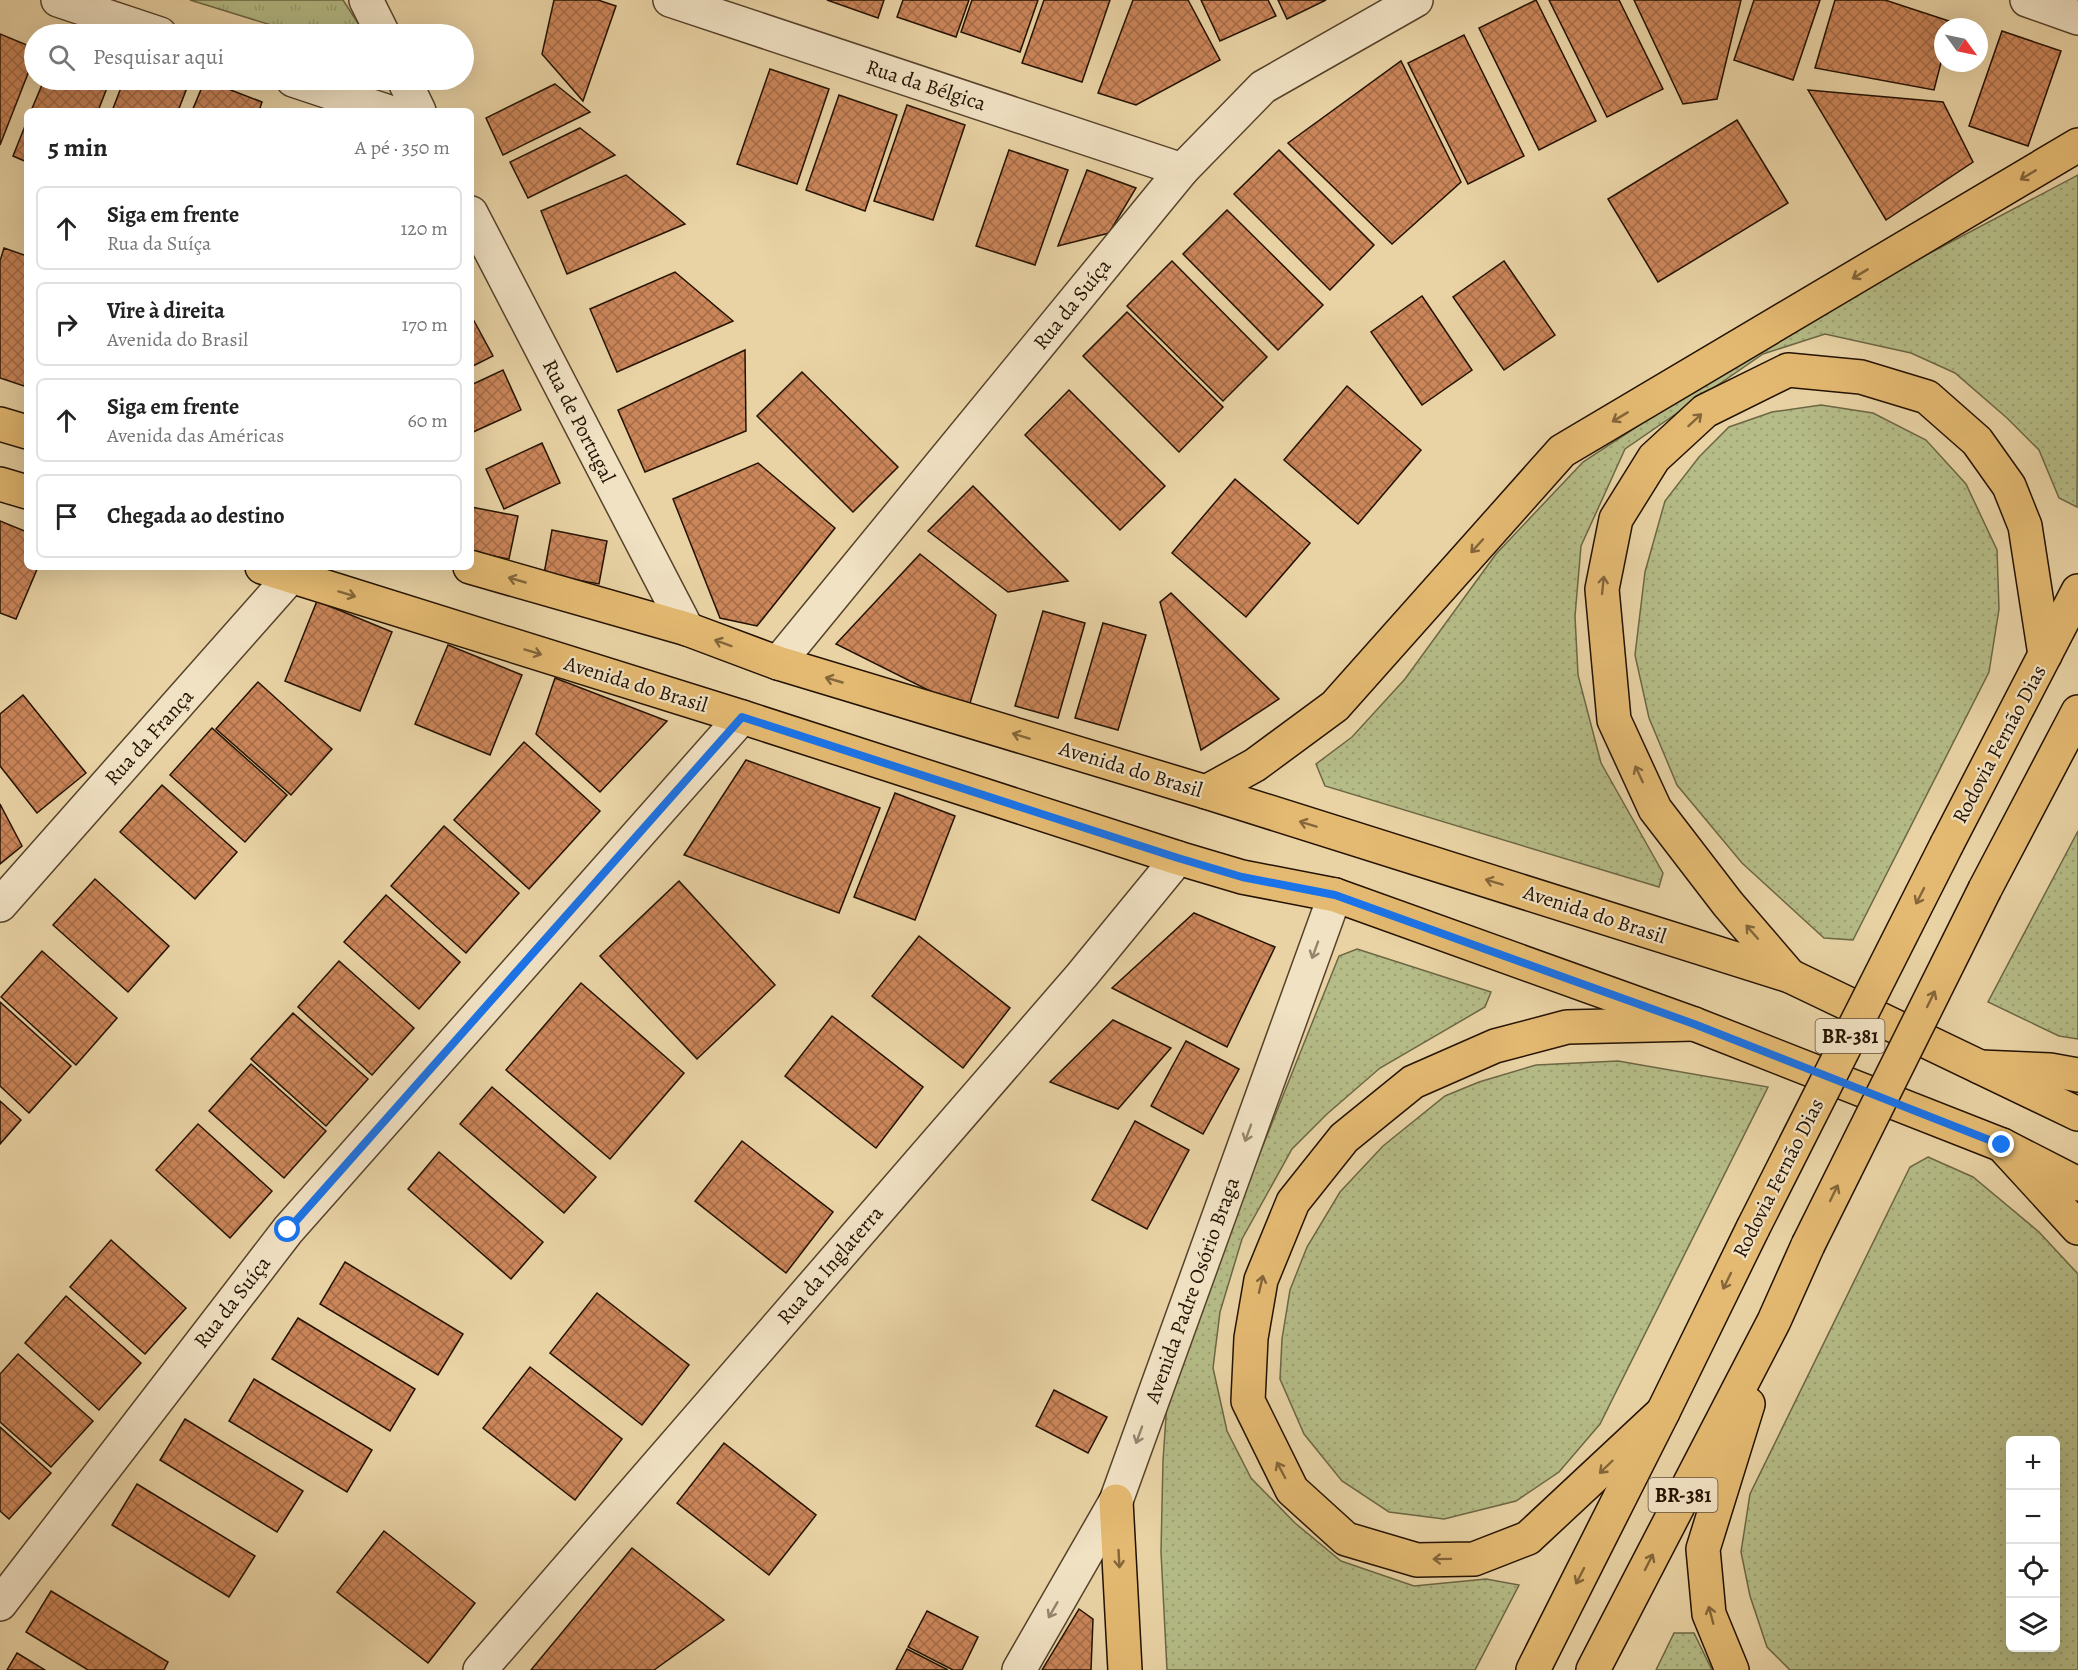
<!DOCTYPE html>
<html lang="pt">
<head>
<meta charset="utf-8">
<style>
  body { margin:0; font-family:Alegreya,serif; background:#f2f2f2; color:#222 }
  .controls { position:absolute; right:18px; bottom:18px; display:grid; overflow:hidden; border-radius:9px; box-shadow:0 6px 24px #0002 }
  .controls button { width:54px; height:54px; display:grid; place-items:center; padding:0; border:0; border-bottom:2px solid #e0e0e0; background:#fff; color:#222; font:30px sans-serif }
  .compass { position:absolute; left:1934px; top:18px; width:54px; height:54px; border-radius:50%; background:#fff; box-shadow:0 6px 24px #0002; rotate:123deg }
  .stop { position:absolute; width:18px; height:18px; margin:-14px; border:4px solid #1a73e8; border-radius:50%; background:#fff }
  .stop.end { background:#1a73e8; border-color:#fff; box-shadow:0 2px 6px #0008 }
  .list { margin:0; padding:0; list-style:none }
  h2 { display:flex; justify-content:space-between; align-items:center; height:78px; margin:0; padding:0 24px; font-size:26px }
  h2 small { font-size:20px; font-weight:400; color:#767676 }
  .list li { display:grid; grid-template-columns:39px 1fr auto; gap:18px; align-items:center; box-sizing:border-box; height:84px; margin:0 12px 12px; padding:0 12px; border:2px solid #e0e0e0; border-radius:9px }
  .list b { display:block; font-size:22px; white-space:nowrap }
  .list p { margin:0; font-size:20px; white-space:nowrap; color:#767676 }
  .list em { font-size:20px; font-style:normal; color:#767676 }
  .icon { flex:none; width:33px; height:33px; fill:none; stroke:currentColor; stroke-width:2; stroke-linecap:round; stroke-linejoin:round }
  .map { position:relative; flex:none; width:2078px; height:1670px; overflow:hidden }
  .search { position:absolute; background:#fff; box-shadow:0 6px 24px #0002; left:24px; top:24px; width:450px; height:66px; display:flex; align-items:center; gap:15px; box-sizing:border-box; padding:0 21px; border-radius:33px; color:#767676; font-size:22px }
  .panel { position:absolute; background:#fff; box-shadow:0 6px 24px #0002; left:24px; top:108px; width:450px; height:462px; border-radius:9px }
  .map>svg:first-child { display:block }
  .grass { fill:url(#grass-dots); stroke:#6c6744; stroke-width:1.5; fill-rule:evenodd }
  .park { fill:url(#park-tufts); stroke:#6c6744; stroke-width:1.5 }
  .building { fill:url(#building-cross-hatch); stroke:#241201; stroke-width:1.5 }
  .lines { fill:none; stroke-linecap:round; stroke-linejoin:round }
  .minor-casing { stroke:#55422a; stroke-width:36 }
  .tertiary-casing { stroke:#55422a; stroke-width:36 }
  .primary-casing { stroke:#241201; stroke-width:36 }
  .motorway-casing { stroke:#241201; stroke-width:36 }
  .minor { stroke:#f1e2c4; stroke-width:33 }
  .tertiary { stroke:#f1e2c4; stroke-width:33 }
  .primary { stroke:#e4ba72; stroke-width:33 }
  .motorway { stroke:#e4ba72; stroke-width:33 }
  .motorway-bridge-casing { stroke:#241201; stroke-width:36; stroke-linecap:butt }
  .motorway-bridge { stroke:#e4ba72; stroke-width:33 }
  .oneway { stroke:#84663a }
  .oneway2 { stroke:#95846c }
  .route { stroke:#1a73e8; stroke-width:8 }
  .labels { text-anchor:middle; stroke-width:4.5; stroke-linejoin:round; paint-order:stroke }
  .shield { fill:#f1e2c4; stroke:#62503c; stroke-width:1.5 }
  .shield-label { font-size:20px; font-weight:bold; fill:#241201 }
  .street-label { font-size:21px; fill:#241201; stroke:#f1e2c4 }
</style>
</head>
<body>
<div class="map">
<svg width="2078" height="1670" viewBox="0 0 2078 1670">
  <defs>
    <pattern id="grass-dots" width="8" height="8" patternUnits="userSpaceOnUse" patternTransform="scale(1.5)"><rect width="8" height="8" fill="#b5bc87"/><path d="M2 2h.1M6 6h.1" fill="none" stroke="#9ca173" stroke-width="1.8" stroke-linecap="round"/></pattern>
    <pattern id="park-tufts" width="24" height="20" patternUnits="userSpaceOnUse" patternTransform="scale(1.5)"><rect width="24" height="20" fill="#b5bc87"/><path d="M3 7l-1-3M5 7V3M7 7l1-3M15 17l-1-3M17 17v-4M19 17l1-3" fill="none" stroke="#9ca173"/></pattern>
    <pattern id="building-cross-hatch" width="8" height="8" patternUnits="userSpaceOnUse" patternTransform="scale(1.5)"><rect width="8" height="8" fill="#cb865a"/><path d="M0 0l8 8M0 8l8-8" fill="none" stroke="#a56c48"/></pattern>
  </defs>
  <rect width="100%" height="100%" fill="#e9d3a5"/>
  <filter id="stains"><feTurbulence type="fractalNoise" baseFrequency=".00333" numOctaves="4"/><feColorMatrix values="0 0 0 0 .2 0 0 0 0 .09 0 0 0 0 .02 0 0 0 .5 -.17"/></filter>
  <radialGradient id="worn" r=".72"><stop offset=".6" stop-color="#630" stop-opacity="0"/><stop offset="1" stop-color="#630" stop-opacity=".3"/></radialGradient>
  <!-- grass -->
  <g class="grass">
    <path d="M2078,175L2077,507L2059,498L2039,450L2007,418L1955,373L1911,353L1825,334L1763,354L1625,449L1581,546L1575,616L1578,675L1601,763L1663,873L1659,887L1325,786L1316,764L1352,737L1405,679L1496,554L1583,462L1784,330Z"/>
    <path d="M1821,405L1873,413L1926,440L1966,484L1997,550L1999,609L1989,672L1853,940L1824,938L1742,863L1677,785L1649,718L1635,655L1645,572L1665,501L1699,457L1729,427L1772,412Z"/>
    <path d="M2078,831V1039L2059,1036L1988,1002Z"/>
    <path d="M1357,949L1491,992L1485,1007L1380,1068L1327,1114L1292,1149L1242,1239L1220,1312L1213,1368L1227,1431L1251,1478L1295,1523L1341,1561L1414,1586L1486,1579L1519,1585L1475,1670H1167L1161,1552L1163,1461L1168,1387L1193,1320L1339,956Z"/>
    <path d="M1618,1061L1768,1087L1600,1424L1559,1472L1516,1501L1444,1519L1389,1512L1342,1481L1304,1434L1280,1379L1282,1339L1290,1290L1307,1247L1340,1192L1383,1146L1445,1096L1479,1082L1536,1065Z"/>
    <path d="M1928,1157L1973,1177L2039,1232L2078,1274V1670H1790L1767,1647L1750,1596L1741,1552L1750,1494L1910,1167ZM2056,1440V1648H2010V1440Z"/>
    <path d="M1674,1633H1694L1712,1670H1656Z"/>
  </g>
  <!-- park -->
  <path class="park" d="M190,0H343L365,34H300Z"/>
  <!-- building -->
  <g class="building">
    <path d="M554,0H598L616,6L583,101L542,54Z"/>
    <path d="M827,0H884L878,18Z"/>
    <path d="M903,0H969L956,37L897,17Z"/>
    <path d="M972,0H1038L1020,52L961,32Z"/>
    <path d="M1044,0H1110L1082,82L1022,63Z"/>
    <path d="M1133,0H1188L1220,60L1136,105L1098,93Z"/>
    <path d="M1201,0H1268L1276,16L1220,41Z"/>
    <path d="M1278,0H1326L1287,19Z"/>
    <path d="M1536,0L1596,121L1539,150L1479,28Z"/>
    <path d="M1549,0H1619L1663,89L1607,117Z"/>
    <path d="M1634,0H1741L1717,99L1683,104Z"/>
    <path d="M1754,0H1820L1793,80L1734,60Z"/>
    <path d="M1835,0H1885L1952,22L1950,27H1943V55L1934,90L1815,68Z"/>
    <path d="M2002,31L2061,51L2028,146L1969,126Z"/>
    <path d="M0,34L34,48V58L0,145Z"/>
    <path d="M1464,35L1524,156L1468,184L1408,63Z"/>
    <path d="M1401,61L1461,182L1392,244L1288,143Z"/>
    <path d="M770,69L829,89L797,184L737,164Z"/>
    <path d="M44,80H110L98,111H31Z"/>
    <path d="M124,80H190L178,111H112Z"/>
    <path d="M205,80L262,102L259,111H192Z"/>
    <path d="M555,84L590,112L503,155L486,118Z"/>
    <path d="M1808,90L1943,102L1973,162L1886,220Z"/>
    <path d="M839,95L897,115L865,211L806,190Z"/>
    <path d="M907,105L965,125L933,220L874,201Z"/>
    <path d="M1737,120L1788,203L1658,282L1608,199Z"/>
    <path d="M27,121V162L13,156Z"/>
    <path d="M580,128L615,155L528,198L510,162Z"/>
    <path d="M1009,150L1068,170L1035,265L976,246Z"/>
    <path d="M1279,150L1374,245L1330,290L1234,194Z"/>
    <path d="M1087,170L1136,188L1109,233L1058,246Z"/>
    <path d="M626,175L685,224L567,274L541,211Z"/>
    <path d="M1227,210L1323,305L1278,350L1183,254Z"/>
    <path d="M4,248L27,256V387L0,378V261Z"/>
    <path d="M1172,261L1267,357L1223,401L1127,306Z"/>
    <path d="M1504,261L1555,335L1504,370L1453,297Z"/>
    <path d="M675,272L733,321L617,372L590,309Z"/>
    <path d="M1422,296L1472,370L1422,405L1371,332Z"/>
    <path d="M1127,312L1223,407L1179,452L1083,356Z"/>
    <path d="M473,319L493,356L471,367V320Z"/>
    <path d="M745,350L746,431L645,472L618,410Z"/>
    <path d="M503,370L521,410L471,433V385Z"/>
    <path d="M802,372L898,467L853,512L757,416Z"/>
    <path d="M1347,386L1421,450L1358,524L1284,460Z"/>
    <path d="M1069,390L1165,486L1120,530L1025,435Z"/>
    <path d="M542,443L560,483L504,509L486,469Z"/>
    <path d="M758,463L835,528L757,626L720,618L673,499Z"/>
    <path d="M1235,479L1310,543L1246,617L1172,553Z"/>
    <path d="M973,486L1068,581L1008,592L928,531Z"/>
    <path d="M471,507L518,516L509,559L471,552Z"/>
    <path d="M0,521L27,532V567H38L16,619L0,613Z"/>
    <path d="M552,530L607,541L599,584L544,574Z"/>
    <path d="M920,554L996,615L968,710L836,644Z"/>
    <path d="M1171,593L1279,699L1201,750L1160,602Z"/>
    <path d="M317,601L392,632L360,711L285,681Z"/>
    <path d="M1043,611L1085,623L1058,718L1015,706Z"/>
    <path d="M1103,623L1146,635L1118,730L1075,718Z"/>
    <path d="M448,645L522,675L490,755L415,724Z"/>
    <path d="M555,678L667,721L600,792L536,734Z"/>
    <path d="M258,682L332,749L291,795L216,729Z"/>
    <path d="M23,695L86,773L37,813L0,766V714Z"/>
    <path d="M212,728L287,795L245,842L170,775Z"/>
    <path d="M524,742L600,811L529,889L454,820Z"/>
    <path d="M746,760L880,808L839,913L684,855Z"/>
    <path d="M162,785L237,852L195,899L120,832Z"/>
    <path d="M895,793L955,816L915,920L854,897Z"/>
    <path d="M0,804L22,846L0,864Z"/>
    <path d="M444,826L519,893L466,953L391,886Z"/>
    <path d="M95,879L169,946L128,992L53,925Z"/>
    <path d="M679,881L775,985L697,1059L600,956Z"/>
    <path d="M386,895L460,962L419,1009L344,942Z"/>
    <path d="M1194,913L1275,947L1227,1047L1112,988Z"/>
    <path d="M919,936L1010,1008L963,1068L872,996Z"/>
    <path d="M42,951L117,1018L76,1065L1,997Z"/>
    <path d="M339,961L414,1028L372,1075L298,1007Z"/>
    <path d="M581,983L684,1073L610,1159L506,1070Z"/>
    <path d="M0,1002L71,1066L29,1113L0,1086Z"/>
    <path d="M293,1013L368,1079L326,1126L251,1059Z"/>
    <path d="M832,1016L923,1087L876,1148L785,1076Z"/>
    <path d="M1113,1020L1171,1048L1118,1109L1050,1082Z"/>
    <path d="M1186,1041L1239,1069L1203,1134L1151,1106Z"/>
    <path d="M251,1064L326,1131L284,1178L209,1111Z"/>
    <path d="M492,1087L596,1177L564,1213L460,1124Z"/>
    <path d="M0,1101L21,1120L0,1144Z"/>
    <path d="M1135,1121L1189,1150L1147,1229L1092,1200Z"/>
    <path d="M198,1124L272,1191L230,1238L156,1170Z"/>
    <path d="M742,1141L833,1212L786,1273L695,1201Z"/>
    <path d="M439,1152L543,1242L511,1279L408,1189Z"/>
    <path d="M111,1240L186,1308L145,1354L70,1287Z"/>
    <path d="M345,1262L463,1334L438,1375L320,1304Z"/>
    <path d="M597,1293L689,1365L642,1425L550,1353Z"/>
    <path d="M66,1296L141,1363L99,1410L25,1343Z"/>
    <path d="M298,1318L415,1389L390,1431L272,1359Z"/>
    <path d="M18,1354L93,1421L51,1467L0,1422V1374Z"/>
    <path d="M530,1367L622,1439L575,1500L483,1428Z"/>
    <path d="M254,1379L372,1450L347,1492L229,1421Z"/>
    <path d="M1054,1390L1107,1417L1088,1453L1036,1426Z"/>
    <path d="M185,1419L303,1491L277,1532L160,1460Z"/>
    <path d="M0,1427L51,1473L9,1519L0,1511Z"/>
    <path d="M724,1443L816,1515L769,1575L677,1503Z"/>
    <path d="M137,1484L255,1556L229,1597L112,1525Z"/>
    <path d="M384,1531L475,1603L428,1663L337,1592Z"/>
    <path d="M632,1548L724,1620L654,1670H531Z"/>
    <path d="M51,1591L168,1662L164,1670H88L26,1632Z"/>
    <path d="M1079,1609L1093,1619L1091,1670H1042Z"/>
    <path d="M927,1611L978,1637L962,1670H953L908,1647Z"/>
    <path d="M907,1649L948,1670H896Z"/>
    <path d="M17,1653L45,1670H7Z"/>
  </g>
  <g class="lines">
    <defs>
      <g id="minor">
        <path d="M58,0L160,34"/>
        <path d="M366,0L383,34"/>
        <path d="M670,0L1182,170"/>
        <path d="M2027,0L2078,18"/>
        <path d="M293,80L386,111"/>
        <path d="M404,80L419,111"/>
        <path d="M471,213L687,629"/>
        <path d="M778,663L1182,170L1263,87L1416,0"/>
        <path d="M0,1604L288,1230L742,717"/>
      </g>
      <g id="tertiary">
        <path d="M0,905L291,576"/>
        <path d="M480,1670L1082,975L1178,858"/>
        <path d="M1019,1670L1116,1501L1335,895"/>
      </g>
      <g id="primary">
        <path d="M0,424L27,432"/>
        <path d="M0,484L27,492"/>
        <path d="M262,567L742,717L1178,858L1242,877L1335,895L1694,1024L2002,1145L2078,1184"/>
        <path d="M470,567L687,629L778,663L1206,792L1790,976L2078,1114"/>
      </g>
      <g id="motorway">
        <path d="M1206,792L1255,765L1335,706L1562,451L2078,145"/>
        <path d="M1947,844L2078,591"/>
        <path d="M1985,889L2078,712"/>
        <path d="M1790,976L1728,904L1655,809L1614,720L1602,589L1616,519L1654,458L1705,411L1788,370L1861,377L1927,397L1977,441L2009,486L2025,526L2045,655"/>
        <path d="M1980,1067L2050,1070L2078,1075"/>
        <path d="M2002,1145L2078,1228"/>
        <path d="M1663,1412L1528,1538L1474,1559L1417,1560L1346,1539L1292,1490L1248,1401L1251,1338L1261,1280L1293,1202L1344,1138L1413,1082L1495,1046L1567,1027L1694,1024"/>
        <path d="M1116,1501L1125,1670"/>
        <path d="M1533,1670L1663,1412L1753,1228"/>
        <path d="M1593,1670L1774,1321L1808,1245"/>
        <path d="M1732,1670L1709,1614L1703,1549L1748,1404"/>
      </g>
    </defs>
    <!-- minor casing -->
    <use href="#minor" class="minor-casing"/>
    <!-- tertiary casing -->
    <use href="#tertiary" class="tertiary-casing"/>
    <!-- primary casing -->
    <use href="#primary" class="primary-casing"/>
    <!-- motorway casing -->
    <use href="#motorway" class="motorway-casing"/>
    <!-- minor -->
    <use href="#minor" class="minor"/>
    <!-- tertiary -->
    <use href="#tertiary" class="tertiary"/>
    <!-- primary -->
    <use href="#primary" class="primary"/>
    <!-- motorway -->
    <use href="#motorway" class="motorway"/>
    <defs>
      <g id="motorway-bridge">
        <path d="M1753,1228L1947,844"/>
        <path d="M1808,1245L1985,889"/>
      </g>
    </defs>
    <!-- motorway-bridge casing -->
    <use href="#motorway-bridge" class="motorway-bridge-casing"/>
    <!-- motorway-bridge -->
    <use href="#motorway-bridge" class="motorway-bridge"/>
  </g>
  <!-- one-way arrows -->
  <defs><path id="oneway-shaft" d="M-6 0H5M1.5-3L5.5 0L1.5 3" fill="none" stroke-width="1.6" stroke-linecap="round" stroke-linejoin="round" transform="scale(1.5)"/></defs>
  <g class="oneway">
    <use href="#oneway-shaft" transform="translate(2028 175) rotate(149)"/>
    <use href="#oneway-shaft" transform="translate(1860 274) rotate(149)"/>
    <use href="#oneway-shaft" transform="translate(1620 417) rotate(149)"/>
    <use href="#oneway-shaft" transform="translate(1695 420) rotate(-43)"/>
    <use href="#oneway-shaft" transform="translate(1477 546) rotate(132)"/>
    <use href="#oneway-shaft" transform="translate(517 580) rotate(-164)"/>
    <use href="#oneway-shaft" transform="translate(1603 585) rotate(-84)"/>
    <use href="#oneway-shaft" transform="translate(347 594) rotate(17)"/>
    <use href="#oneway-shaft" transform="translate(723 643) rotate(-160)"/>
    <use href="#oneway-shaft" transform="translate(533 652) rotate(17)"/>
    <use href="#oneway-shaft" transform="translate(834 680) rotate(-164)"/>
    <use href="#oneway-shaft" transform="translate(1021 736) rotate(-163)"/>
    <use href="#oneway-shaft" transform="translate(1639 774) rotate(-115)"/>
    <use href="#oneway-shaft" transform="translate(1308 824) rotate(-163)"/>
    <use href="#oneway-shaft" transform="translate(1494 882) rotate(-163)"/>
    <use href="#oneway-shaft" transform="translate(1920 896) rotate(117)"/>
    <use href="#oneway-shaft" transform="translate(1752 932) rotate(-131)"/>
    <use href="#oneway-shaft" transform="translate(1931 999) rotate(-64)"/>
    <use href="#oneway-shaft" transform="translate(1834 1193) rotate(-64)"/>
    <use href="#oneway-shaft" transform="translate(1727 1281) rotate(116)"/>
    <use href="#oneway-shaft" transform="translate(1261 1284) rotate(-77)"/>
    <use href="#oneway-shaft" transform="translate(1606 1467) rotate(136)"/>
    <use href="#oneway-shaft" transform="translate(1281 1470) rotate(-118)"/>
    <use href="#oneway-shaft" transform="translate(1119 1559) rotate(87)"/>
    <use href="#oneway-shaft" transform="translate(1442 1559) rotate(179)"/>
    <use href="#oneway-shaft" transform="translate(1649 1562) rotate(-63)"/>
    <use href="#oneway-shaft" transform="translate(1580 1576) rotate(117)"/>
    <use href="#oneway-shaft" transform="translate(1711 1615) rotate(-105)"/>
  </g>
  <g class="oneway2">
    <use href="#oneway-shaft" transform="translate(1315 950) rotate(110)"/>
    <use href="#oneway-shaft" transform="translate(1248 1133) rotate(110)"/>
    <use href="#oneway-shaft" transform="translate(1139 1435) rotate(110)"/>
    <use href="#oneway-shaft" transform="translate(1053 1610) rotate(120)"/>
  </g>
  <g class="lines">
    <!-- route -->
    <path class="route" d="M288,1230L742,717L1178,858L1242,877L1335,895L1694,1024L2002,1145"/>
  </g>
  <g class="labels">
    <!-- shield labels -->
    <g class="shield">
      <rect x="1815.5" y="1019" width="69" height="34" rx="4.5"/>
      <rect x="1648.5" y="1478" width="69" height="34" rx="4.5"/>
    </g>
    <g class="shield-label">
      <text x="1850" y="1043">BR-381</text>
      <text x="1683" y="1502">BR-381</text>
    </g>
    <!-- street labels -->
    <g class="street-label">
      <text transform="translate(926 85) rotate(18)" y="7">Rua da Bélgica</text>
      <text transform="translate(1072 304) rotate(-51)" y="7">Rua da Suíça</text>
      <text transform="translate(579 421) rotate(63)" y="7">Rua de Portugal</text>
      <text transform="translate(636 684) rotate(17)" y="7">Avenida do Brasil</text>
      <text transform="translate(149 737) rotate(-48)" y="7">Rua da França</text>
      <text transform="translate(1999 744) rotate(-62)" y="7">Rodovia Fernão Dias</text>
      <text transform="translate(1131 769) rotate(17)" y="7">Avenida do Brasil</text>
      <text transform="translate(1595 914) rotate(18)" y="7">Avenida do Brasil</text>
      <text transform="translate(1778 1178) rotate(-63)" y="7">Rodovia Fernão Dias</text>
      <text transform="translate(830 1265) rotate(-49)" y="7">Rua da Inglaterra</text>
      <text transform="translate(1192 1290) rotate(-70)" y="7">Avenida Padre Osório Braga</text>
      <text transform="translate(232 1302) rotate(-52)" y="7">Rua da Suíça</text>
    </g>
  </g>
  <rect width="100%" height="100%" filter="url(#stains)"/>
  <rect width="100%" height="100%" fill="url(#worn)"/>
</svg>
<div class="controls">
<button>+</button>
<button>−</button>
<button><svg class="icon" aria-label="locate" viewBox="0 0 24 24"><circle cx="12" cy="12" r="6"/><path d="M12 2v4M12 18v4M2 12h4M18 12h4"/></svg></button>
<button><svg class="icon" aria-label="layers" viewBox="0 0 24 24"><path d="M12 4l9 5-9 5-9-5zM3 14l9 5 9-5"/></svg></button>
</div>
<svg class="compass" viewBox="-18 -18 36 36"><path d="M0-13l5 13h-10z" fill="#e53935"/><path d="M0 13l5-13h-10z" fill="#767676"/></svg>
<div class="stop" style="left:288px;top:1230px"></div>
<div class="stop end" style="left:2002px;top:1145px"></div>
<div class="search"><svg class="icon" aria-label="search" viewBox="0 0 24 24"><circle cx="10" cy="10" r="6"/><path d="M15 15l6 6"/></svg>Pesquisar aqui</div>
<section class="panel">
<h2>5 min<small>A pé · 350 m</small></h2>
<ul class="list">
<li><svg class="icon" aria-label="ahead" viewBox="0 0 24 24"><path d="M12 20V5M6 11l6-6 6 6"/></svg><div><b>Siga em frente</b><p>Rua da Suíça</p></div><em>120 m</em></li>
<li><svg class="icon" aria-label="right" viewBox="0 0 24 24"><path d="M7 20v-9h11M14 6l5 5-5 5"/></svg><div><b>Vire à direita</b><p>Avenida do Brasil</p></div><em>170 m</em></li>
<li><svg class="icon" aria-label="ahead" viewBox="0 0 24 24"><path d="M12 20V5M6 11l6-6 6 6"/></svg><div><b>Siga em frente</b><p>Avenida das Américas</p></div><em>60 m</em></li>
<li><svg class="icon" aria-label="arrive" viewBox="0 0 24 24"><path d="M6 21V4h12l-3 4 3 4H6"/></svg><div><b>Chegada ao destino</b></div></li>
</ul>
</section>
</div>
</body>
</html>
